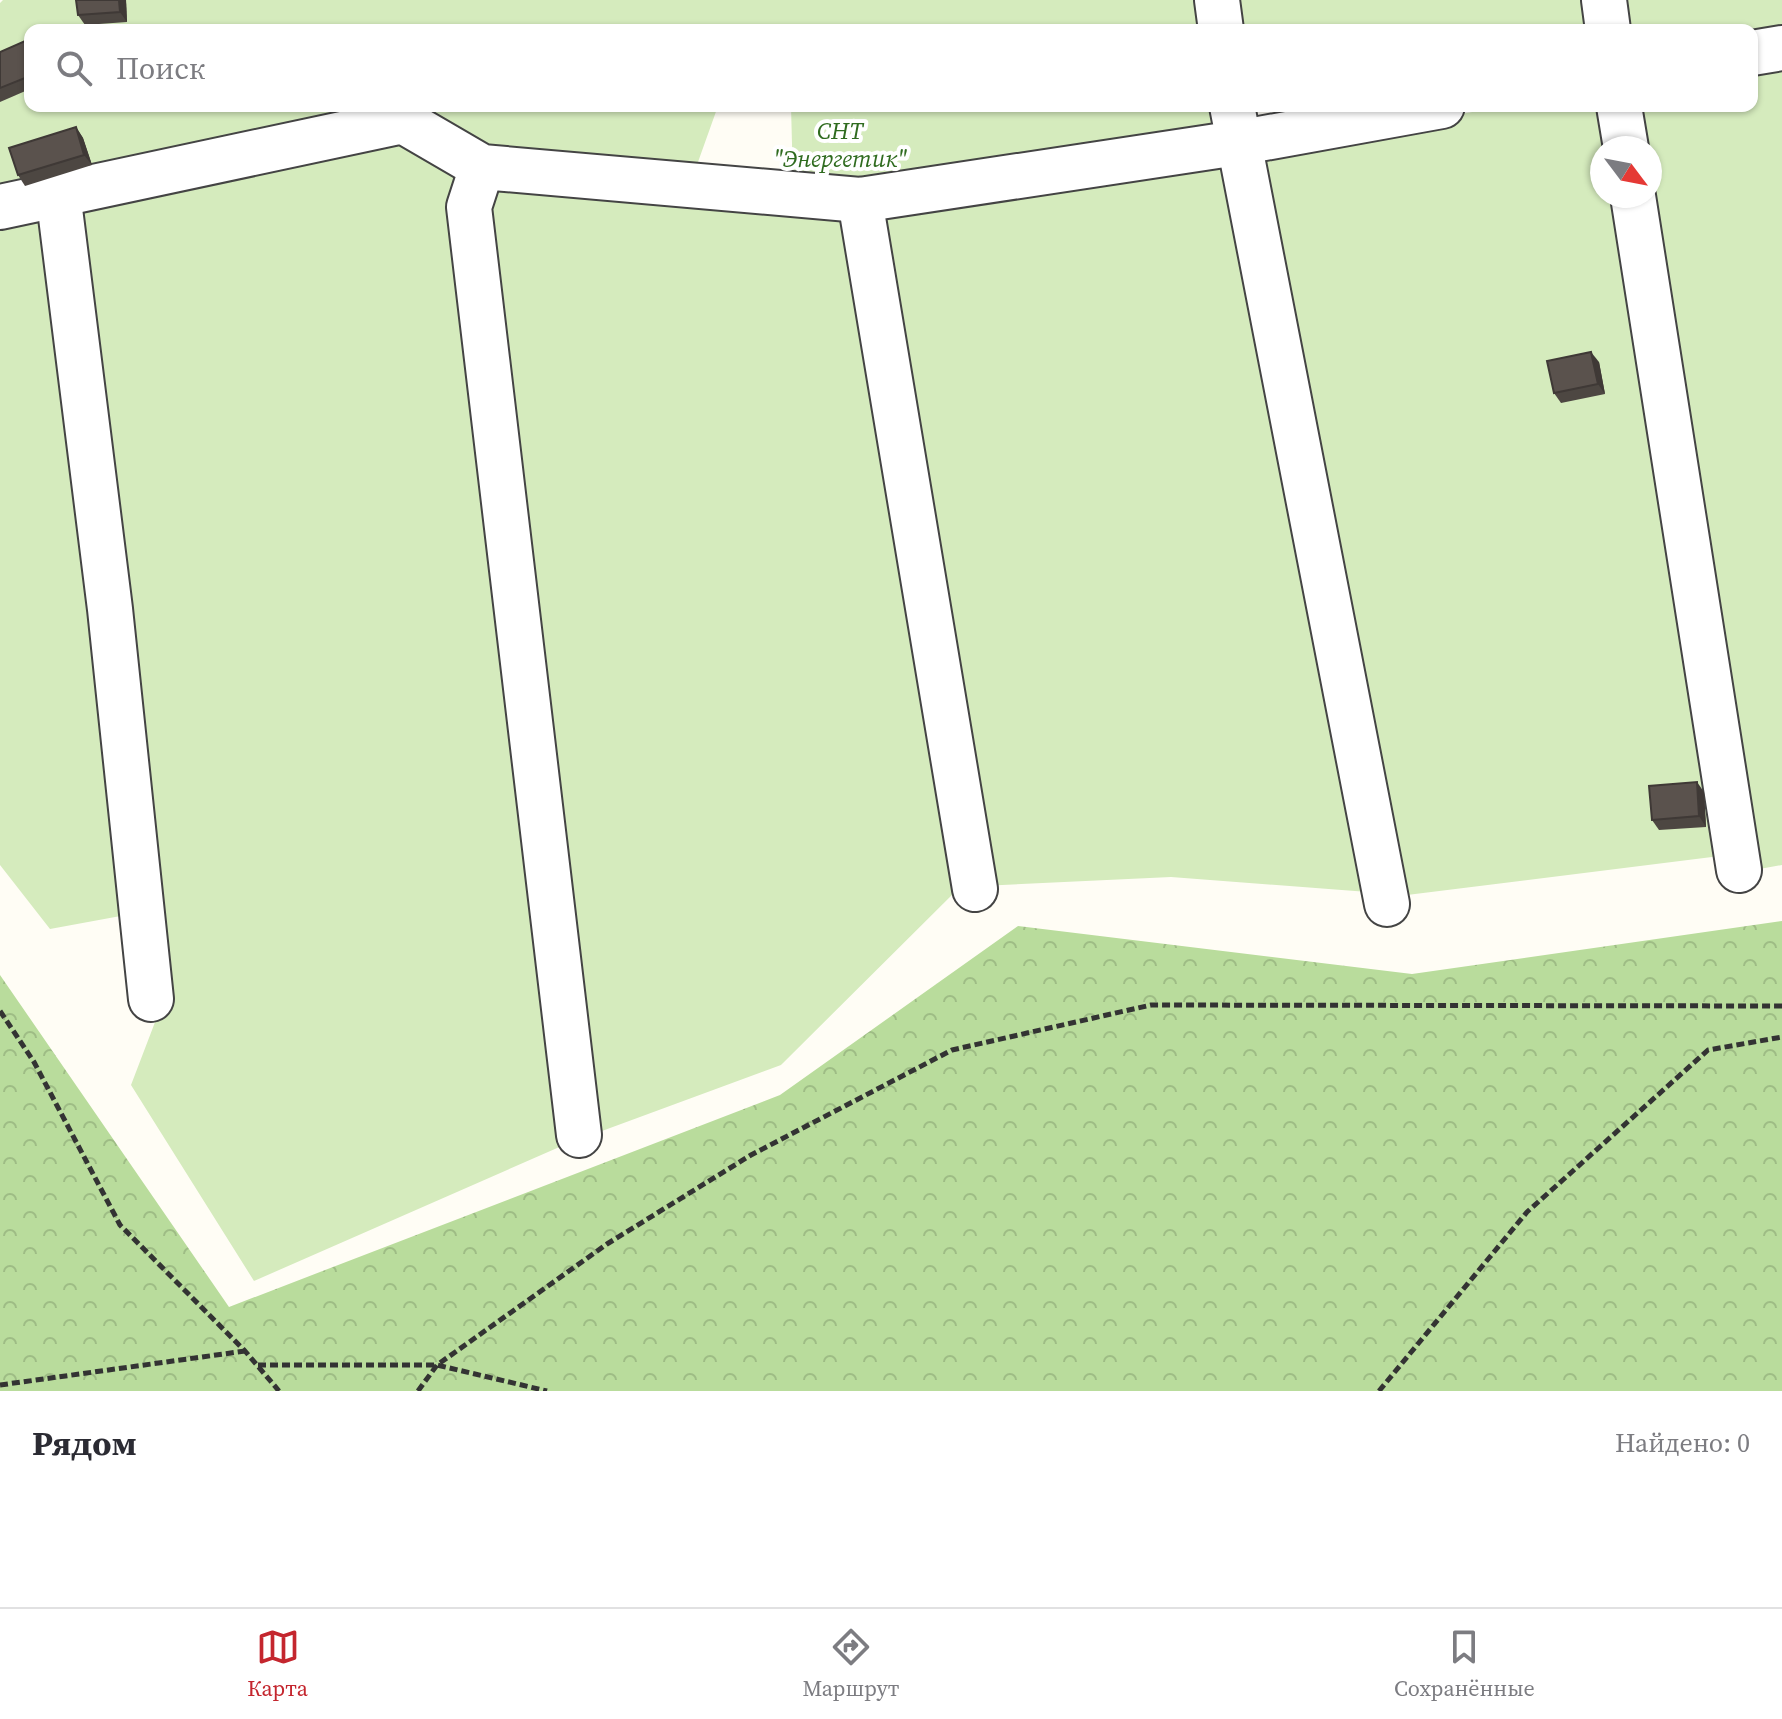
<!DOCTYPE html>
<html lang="ru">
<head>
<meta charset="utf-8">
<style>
  body { margin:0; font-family:"Source Serif 4",serif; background:#f7f7f7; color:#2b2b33 }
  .compass { position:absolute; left:1590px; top:136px; width:72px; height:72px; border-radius:50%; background:#fff; box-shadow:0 2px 6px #0004; rotate:122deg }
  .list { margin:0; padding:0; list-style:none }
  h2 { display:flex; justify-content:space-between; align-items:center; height:104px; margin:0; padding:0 32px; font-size:34px }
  h2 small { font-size:26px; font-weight:400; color:#7c7c81 }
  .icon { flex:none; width:44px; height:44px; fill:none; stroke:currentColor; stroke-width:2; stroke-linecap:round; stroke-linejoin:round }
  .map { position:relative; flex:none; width:1782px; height:1391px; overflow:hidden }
  .search { position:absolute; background:#fff; box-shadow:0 2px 6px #0004; left:24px; right:24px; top:24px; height:88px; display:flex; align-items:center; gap:20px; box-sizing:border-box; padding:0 28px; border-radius:16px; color:#7c7c81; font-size:30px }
  .sheet { height:216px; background:#fff }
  nav { display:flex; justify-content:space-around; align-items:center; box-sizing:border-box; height:112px; border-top:2px solid #e1e1e2; background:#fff; font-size:22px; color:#7c7c81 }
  nav a { display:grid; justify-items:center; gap:4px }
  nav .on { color:#c4262e }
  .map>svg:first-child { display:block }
  .forest { fill:url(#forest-crowns) }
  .garden { fill:#d5ebbd; fill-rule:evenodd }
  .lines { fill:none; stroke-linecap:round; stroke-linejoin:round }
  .minor-casing { stroke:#444; stroke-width:48 }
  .path { stroke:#333; stroke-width:5; stroke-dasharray:8 4; stroke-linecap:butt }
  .minor { stroke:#fff; stroke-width:44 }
  .wall { fill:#4d4742 }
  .shaded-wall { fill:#3f3936 }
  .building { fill:#5a524d; stroke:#3f3936; stroke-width:2 }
  .labels { text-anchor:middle; stroke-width:8; stroke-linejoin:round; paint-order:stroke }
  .park-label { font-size:24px; font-style:italic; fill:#2f6b1f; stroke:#fff }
</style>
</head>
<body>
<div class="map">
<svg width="1782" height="1391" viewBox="0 0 1782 1391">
  <defs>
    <pattern id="forest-crowns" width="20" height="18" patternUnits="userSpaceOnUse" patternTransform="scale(2)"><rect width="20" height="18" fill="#b9dc9c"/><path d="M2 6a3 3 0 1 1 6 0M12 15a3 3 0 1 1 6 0" fill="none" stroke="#9ebc85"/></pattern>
  </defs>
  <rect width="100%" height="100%" fill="#fffdf5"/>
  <!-- forest -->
  <path class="forest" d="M1782,921V1391H0V975L229,1307L780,1095L1018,926L1412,974Z"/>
  <!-- garden -->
  <g class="garden">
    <path d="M3,0H1197L1202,30H30V106H718L693,176L488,153L408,106L0,197V3Z"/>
    <path d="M1226,0H1587L1592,30H1230Z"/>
    <path d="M1621,0H1782V39L1752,44V30H1625Z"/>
    <path d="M1782,63V865L1754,870L1720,856L1407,895L1171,877L960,887L781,1065L564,1145L254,1281L131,1085L165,996L126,915L50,929L0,865V221L401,134L849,217L1508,106H1752V68ZM1602,148H1650V196H1602Z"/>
    <path d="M791,106H1215L1218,123L861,186L793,182Z"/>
  </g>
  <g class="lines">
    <defs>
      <g id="minor">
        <path d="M1217,0L1221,30"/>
        <path d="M1604,0L1608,30"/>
        <path d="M1752,53L1782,48"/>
        <path d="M1232,106L1387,904"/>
        <path d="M1619,106L1626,148"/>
        <path d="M482,167L469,207L579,1135"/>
        <path d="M58,193L110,609L151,999"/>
        <path d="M1633,196L1739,870"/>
        <path d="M860,200L975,889"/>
        <path d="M0,207L403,121L482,167L860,200L1237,143L1442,106"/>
      </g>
    </defs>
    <!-- minor casing -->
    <use href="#minor" class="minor-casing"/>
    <!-- path -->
    <g class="path">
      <path d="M0,1011L34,1062L120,1225L245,1351L279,1391"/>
      <path d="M258,1365H437L547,1391"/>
      <path d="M0,1385L245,1351"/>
      <path d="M418,1391L437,1365L607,1244L751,1155L952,1050L1151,1005L1782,1006"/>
      <path d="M1379,1391L1527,1212L1708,1050L1782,1037"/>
    </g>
    <!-- minor -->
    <use href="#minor" class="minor"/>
  </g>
  <!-- wall -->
  <g class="wall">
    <path d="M126,0L127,22L85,25L78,15Z"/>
    <path d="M25,41L30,49V89L0,102V52Z"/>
    <path d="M76,127L83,138L92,165L25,186L18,175Z"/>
    <path d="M1599,362L1605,394L1561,403L1554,393Z"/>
    <path d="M1704,792L1706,827L1659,830L1652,820Z"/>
  </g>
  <!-- shaded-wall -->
  <g class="shaded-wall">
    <path d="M119,0H126L127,22L120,12Z"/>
    <path d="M76,127L83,138L92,165L84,155Z"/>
    <path d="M1591,352L1599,362L1605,394L1598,384Z"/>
    <path d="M1697,782L1704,792L1706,827L1699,816Z"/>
  </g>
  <!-- building -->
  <g class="building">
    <path d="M76,0H119L120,12L78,15Z"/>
    <path d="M25,41L30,53V76L0,88V52Z"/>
    <path d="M76,127L84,155L18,175L9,148Z"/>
    <path d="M1591,352L1598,384L1554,393L1547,361Z"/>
    <path d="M1697,782L1699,816L1652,820L1649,786Z"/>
  </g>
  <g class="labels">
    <!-- park labels -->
    <g class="park-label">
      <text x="840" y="139">СНТ<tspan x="840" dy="28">"Энергетик"</tspan></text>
    </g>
  </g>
</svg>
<svg class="compass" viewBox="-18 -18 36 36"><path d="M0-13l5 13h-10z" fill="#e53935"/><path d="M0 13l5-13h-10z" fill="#7c7c81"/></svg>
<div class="search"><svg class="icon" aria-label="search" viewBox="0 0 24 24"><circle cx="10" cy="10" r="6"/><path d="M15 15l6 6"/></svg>Поиск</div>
</div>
<section class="sheet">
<h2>Рядом<small>Найдено: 0</small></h2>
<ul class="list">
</ul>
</section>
<nav>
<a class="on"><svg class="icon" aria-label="map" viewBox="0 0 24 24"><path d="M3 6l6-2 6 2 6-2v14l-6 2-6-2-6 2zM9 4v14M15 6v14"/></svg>Карта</a>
<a><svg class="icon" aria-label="directions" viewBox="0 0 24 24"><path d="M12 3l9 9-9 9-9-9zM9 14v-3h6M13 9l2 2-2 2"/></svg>Маршрут</a>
<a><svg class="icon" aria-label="saved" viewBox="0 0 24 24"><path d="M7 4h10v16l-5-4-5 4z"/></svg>Сохранённые</a>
</nav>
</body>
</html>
